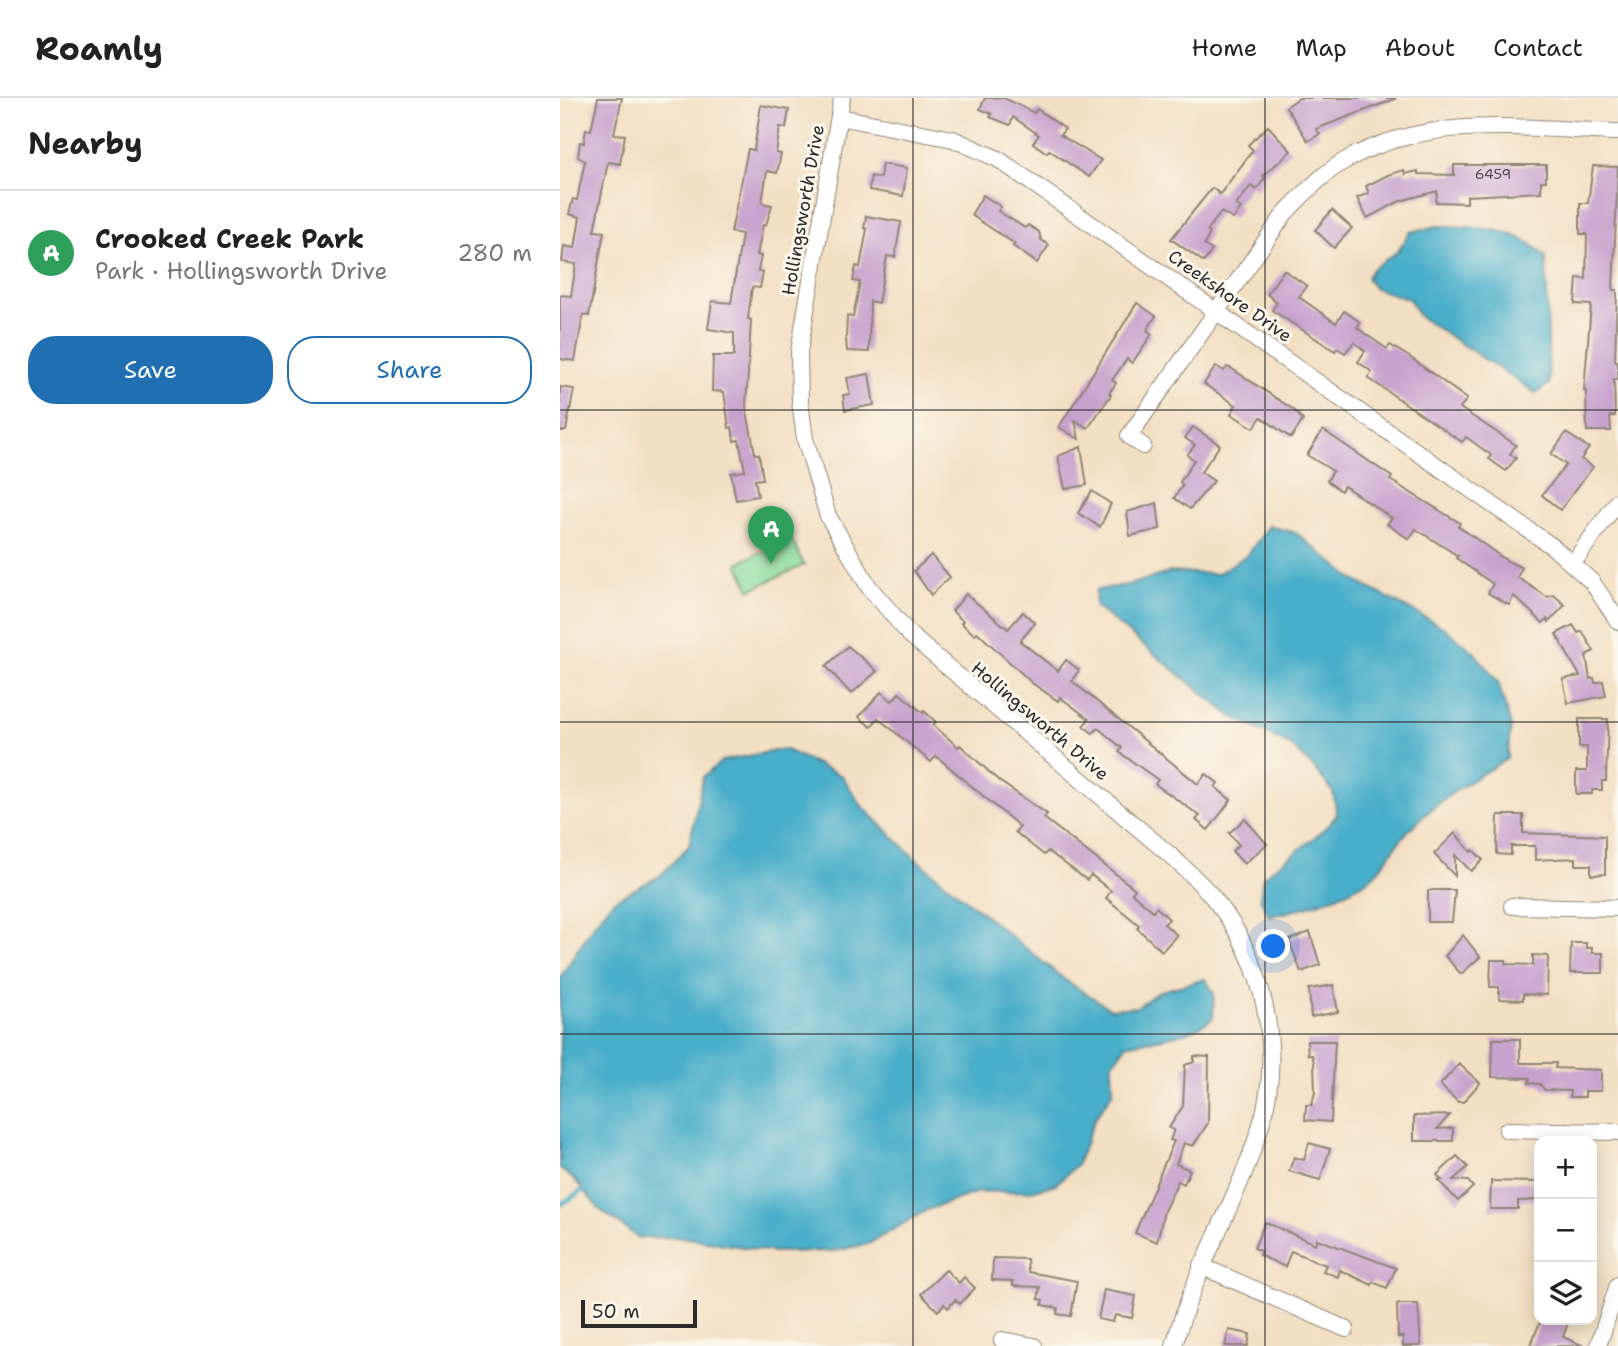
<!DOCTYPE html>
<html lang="en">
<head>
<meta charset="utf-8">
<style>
  body { margin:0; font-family:"Shantell Sans",sans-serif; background:#f6f6f6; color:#222 }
  .controls { position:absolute; right:21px; bottom:21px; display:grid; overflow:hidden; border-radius:14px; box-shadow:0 4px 18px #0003 }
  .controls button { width:63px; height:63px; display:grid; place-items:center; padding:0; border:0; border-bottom:2px solid #e0e0e0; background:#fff; color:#222; font:35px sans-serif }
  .scale { position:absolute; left:21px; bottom:18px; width:116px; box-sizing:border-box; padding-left:7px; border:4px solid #2b2b2b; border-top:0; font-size:19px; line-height:24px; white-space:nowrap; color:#2b2b2b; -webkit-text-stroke:5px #fbf7ec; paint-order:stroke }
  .you { position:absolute; left:714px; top:849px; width:24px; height:24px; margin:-18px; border:5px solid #fff; border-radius:50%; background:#1a73e8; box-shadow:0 0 0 10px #1a73e833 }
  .badge { display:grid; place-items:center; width:46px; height:46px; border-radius:50%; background:#1f6fb2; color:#fff; font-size:23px; font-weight:700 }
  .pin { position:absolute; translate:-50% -58px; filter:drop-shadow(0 2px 4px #0008) }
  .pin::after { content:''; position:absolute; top:37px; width:24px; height:21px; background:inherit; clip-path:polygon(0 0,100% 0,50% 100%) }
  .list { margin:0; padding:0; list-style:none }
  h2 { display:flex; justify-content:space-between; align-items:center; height:91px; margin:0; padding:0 28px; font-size:30px }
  h2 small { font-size:23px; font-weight:400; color:#767676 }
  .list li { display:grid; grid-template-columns:46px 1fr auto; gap:21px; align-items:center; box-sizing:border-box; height:126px; padding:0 28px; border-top:2px solid #e0e0e0 }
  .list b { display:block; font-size:26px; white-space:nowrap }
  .list p { margin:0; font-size:23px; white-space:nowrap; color:#767676 }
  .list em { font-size:23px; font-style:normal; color:#767676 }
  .actions { display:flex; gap:14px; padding:21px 28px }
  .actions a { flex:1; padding:16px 0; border:2px solid #1f6fb2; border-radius:28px; text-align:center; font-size:24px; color:#1f6fb2 }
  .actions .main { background:#1f6fb2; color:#fff }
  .icon { flex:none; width:38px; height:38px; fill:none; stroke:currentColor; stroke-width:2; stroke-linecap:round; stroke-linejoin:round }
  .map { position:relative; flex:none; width:1058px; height:1248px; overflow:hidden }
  header { display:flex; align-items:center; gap:42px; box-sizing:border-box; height:98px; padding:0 35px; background:#fff; border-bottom:2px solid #e0e0e0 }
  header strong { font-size:33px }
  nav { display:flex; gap:38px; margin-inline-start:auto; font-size:24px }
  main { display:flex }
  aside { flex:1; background:#fff }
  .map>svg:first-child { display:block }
  .green { fill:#8adc9c; stroke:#5a8464; stroke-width:2 }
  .water { fill:#4aaec9; stroke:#3a6c7a; stroke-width:2 }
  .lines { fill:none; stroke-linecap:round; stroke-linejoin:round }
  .stream { stroke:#4aaec9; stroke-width:4.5 }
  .building { fill:#c8a2ce }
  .street-casing { stroke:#8f8576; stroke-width:18 }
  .street { stroke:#fff; stroke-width:16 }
  .grid { fill:none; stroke:#2b2b2b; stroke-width:2; stroke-opacity:0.55 }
  .labels { text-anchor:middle; stroke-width:6; stroke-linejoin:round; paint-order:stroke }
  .number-label { font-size:14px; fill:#524954 }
  .street-label { font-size:18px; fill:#2b2b2b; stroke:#fbf7ec }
</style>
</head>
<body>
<header>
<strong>Roamly</strong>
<nav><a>Home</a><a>Map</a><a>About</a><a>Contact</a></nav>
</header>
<main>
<aside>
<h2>Nearby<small></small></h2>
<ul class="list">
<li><span class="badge" style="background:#2e9e5b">A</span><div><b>Crooked Creek Park</b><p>Park · Hollingsworth Drive</p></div><em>280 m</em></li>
</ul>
<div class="actions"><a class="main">Save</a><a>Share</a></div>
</aside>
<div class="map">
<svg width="1058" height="1248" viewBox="0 0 1058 1248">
  <rect width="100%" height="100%" fill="#fbf7ec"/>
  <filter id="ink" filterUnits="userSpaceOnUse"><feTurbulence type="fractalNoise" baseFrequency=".0143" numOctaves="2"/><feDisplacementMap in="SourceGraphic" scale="14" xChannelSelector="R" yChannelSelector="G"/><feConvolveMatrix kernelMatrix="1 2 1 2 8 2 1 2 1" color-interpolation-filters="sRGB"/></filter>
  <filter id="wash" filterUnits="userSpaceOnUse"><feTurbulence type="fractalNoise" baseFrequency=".00686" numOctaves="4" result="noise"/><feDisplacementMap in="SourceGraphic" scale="28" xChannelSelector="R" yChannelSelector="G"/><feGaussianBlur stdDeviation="1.57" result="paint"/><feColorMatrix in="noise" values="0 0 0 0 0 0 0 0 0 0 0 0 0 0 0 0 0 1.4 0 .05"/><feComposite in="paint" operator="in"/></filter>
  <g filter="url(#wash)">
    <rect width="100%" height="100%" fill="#f3dfc2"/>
    <!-- green -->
    <path class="green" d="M231,440L244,467L190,492L178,465Z"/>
    <!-- water -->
    <g class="water">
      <path d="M878,128C916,129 959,129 986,159L989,286L976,295L859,218L849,201L814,190L807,180L812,171L837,154L850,134Z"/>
      <path d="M709,428L736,435L794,482L883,529L914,554L938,584L951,628L947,661C913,681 879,701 851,730C835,745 827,766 810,780C791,796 734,814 709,818L700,800L703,779C728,758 756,743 777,717L773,694L754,670L730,647L671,618L535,508L536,492L572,486L611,474L657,476L687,457Z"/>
      <path d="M224,651L282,678L301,707L357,762L505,882L551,911L577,909L598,894L645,881L654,895L653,920C627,941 597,939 566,947L552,966L553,994L534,1022L517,1067L496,1086L471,1093L418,1094L367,1112L310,1145L275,1153L214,1154L121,1139L79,1140L39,1111L16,1083L0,1071V880L33,827L54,802L100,778L129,748L143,679L162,663Z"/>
    </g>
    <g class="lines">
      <!-- stream -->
      <path class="stream" d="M0,1107L28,1089"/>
    </g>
    <g id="blocks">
      <!-- building -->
      <g class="building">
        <path d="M38,0H62L54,36L65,37L60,66L48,64L34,133L44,134L39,161L29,218L23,217L15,263L0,261V197L11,198L16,166L2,164L4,148L15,150L20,119L9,116L13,101L17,102L25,63L18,59L20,44L24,45L26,31L31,32Z"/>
        <path d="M425,0H444L474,15L477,11L505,31L500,37L541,62L529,79L489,52L487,55L473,45L479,37L453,19L450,27L430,19L432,16L420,11Z"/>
        <path d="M739,0H835V1L756,31L760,36L748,43L726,9Z"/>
        <path d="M201,7L229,12L226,30L220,29L216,55L221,56L217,75L207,73L202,105L212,107L206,127H203L197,157L201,158L198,173L203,174L200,190L192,189L188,221L191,222L186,308L195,356H199L203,381L195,382L198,398L176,402L171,375L185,373L179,342L174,343L172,329L169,330L164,294L152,293L153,258H174V235L148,231L152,203L171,205L182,136L171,134L188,51L194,52Z"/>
        <path d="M708,28L731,53L703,78L705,80L696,92L691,88L676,107L681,110L673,121L661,114L647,133L650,135L644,147L652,152L644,164L611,141L652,90L660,96L693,52L688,47Z"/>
        <path d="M322,66L347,70L343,98L309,92L311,78L320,80Z"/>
        <path d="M894,67H986V83H981V94L907,98V105L876,104L877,93L840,103L807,120L797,100L809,95L806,88L828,77L844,72L845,76L858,73V76L894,77Z"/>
        <path d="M1033,68L1058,69L1053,192H1057L1055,263H1058V281H1054L1055,318H1050L1051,333H1027L1026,293H1024L1031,207L1015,206L1017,180L1026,181L1027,136H1020V105H1028Z"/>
        <path d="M423,97L441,109L438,113L465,130L468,127L479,134L481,142L489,147L477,165L453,148L455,146L411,117Z"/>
        <path d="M772,112L792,130L774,150L755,132Z"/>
        <path d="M306,118L341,124L335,159L327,158L318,205L310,203L309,254L287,253L286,241L287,218L293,219L300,184L293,183L296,168L300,169L307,131L304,130Z"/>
        <path d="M724,172L747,188L739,199L776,225L784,213L800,224L797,229L804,235L827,251L830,247L851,260L907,301L900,310L956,347L950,356L956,360L946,373L929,361L931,357L906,339L902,344L808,280L812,274L798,264L805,253L794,244L785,255L777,250L775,253L712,212L717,205L707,196Z"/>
        <path d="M577,205L596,218L587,232L592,236L572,265L567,261L552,282L556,285L549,295L551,297L528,330L515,322L519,341L499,329Z"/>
        <path d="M656,268L664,273L667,269L672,271L734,312L743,322L731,340L701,319L694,330L671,316L676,307L644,286Z"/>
        <path d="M309,276L314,307L285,312L283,297L290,296L287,280Z"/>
        <path d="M0,289L14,291L6,333H0Z"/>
        <path d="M633,329L660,347L641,374L654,383L630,411L614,400L623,387L620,384L634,362L627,357L635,347L625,340Z"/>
        <path d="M763,332L832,379L830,382L900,425L898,428L947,463L962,470L957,479L987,499L994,497L1005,507L989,524L987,521L983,525L954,498L949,507L928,495L933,486L896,460L898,458L856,431L849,441L827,426L832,420L784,388L781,393L767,383L773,373L747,357Z"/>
        <path d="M1006,335L1029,350L1021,361L1033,369L1000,412L982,397L1006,367L991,356Z"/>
        <path d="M521,349L527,387L505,391L498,358Z"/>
        <path d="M532,393L551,406L540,429L518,415Z"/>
        <path d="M597,405L600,431L570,438L567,414Z"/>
        <path d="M371,457L390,479L371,497L354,473Z"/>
        <path d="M406,496L448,531L463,514L475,525L460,543L498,573L506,562L519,572L512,583L638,686L646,676L658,685L655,689L671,702L648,732L636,722L640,718L595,686L598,682L559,654L562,650L538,630L533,635L523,628L529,621L500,599L498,603L472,585L417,534L415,537L401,525L403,523L392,513Z"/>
        <path d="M1013,527L1018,535L1022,533L1034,553L1026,557L1030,581L1034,580L1035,585L1043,583L1046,598L1008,605L1003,581L1020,578L996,536Z"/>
        <path d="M288,548L317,573L291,596L266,568Z"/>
        <path d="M321,594L332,603L339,595L363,615L364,613L376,624L373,627L398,649L400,647L439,683L487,716L484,720L575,791L572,795L593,813L596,809L609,821L604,826L617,837L602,853L577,830L579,827L546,800L551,793L531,777L527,782L488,753L484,757L455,734L460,729L376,658L371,664L318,620L311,629L299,619Z"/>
        <path d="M1019,621H1048L1046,683H1042V692H1032V696H1016V673H1027V649H1019Z"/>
        <path d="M938,717H963V735L1045,738V776L1031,777V767H1016V760L975,762V748H951V757L937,756Z"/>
        <path d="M685,721L707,746L684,766L672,753L679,747L669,735Z"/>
        <path d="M895,735L911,754L913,752L923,762L911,773L895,757V778L874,756Z"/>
        <path d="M873,792H895L892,824H868V793Z"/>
        <path d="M750,834L760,867L741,874L729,842Z"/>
        <path d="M903,837L920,859L901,876L885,858Z"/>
        <path d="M1011,845H1026V850H1032V855H1043V875H1010Z"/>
        <path d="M973,857L988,858L987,897L963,896V902L939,901V889H930L931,862H946V866L973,867Z"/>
        <path d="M773,887L778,914L751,919L749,891Z"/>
        <path d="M933,941H960V965H996L995,970L1041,972V993H1025V999H1010V993L985,992L980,986L969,985L970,980L932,979Z"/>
        <path d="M747,943H775L771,1024L745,1022L746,1007H752L755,994L754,964L752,957H748Z"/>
        <path d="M634,958L649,959L648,1025L633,1048L624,1045L616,1066L630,1072L624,1086L618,1083L604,1113L597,1144L575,1135L614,1043L610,1042L614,1032L609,1030L623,1008L625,967L634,964Z"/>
        <path d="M899,966L920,985L903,1004H898L880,987Z"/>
        <path d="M890,1017L877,1031L893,1030V1043H854V1018Z"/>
        <path d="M749,1045L770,1051L760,1082L729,1073L734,1059L744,1062Z"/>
        <path d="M897,1058L908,1069L893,1082L908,1083L913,1089L898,1103L878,1082H882L877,1077Z"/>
        <path d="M931,1083L979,1084V1102L958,1103V1111H930Z"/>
        <path d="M705,1124L755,1146L757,1141L836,1170L827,1190L813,1184L812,1187L780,1172L778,1179L763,1173L766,1167L731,1153L725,1169L699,1157L701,1153L694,1150Z"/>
        <path d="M433,1160L467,1161L468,1174L517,1183L511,1218L497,1216L498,1210L482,1207L483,1202L478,1201L480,1189L453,1188V1183L432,1182Z"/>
        <path d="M386,1172L399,1185L404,1179L415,1190L400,1206L395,1202L388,1210L384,1206L378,1213L361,1196Z"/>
        <path d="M544,1192L576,1198L572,1220L555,1217L553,1224L538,1221Z"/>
        <path d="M837,1206H858L861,1248H843V1239H838Z"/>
        <path d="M981,1222H1009L1003,1239L1024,1248H970Z"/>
        <path d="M669,1232L690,1236L688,1248H665Z"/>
      </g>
    </g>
  </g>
  <g filter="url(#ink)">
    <use href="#blocks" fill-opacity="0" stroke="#8f8576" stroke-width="2"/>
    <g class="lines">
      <defs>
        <g id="street">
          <path d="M282,0L239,254L240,304L245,341L268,418L309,489L350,537L610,757C626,772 642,785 655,802C705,863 724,955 700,1030C677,1105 634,1171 614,1248"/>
          <path d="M279,19L393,41L438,61L993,449L1032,484L1058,523"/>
          <path d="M583,348L569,338L726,114C745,95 763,75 786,62C871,15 965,31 1058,34"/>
          <path d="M1013,465L1058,403"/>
          <path d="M952,808L1058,810"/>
          <path d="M947,1032L1058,1034"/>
          <path d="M641,1168L786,1231"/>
          <path d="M442,1242L474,1248"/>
          <path d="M1038,1248L1058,1187"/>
        </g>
      </defs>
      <!-- street casing -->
      <use href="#street" class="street-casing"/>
      <!-- street -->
      <use href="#street" class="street"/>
    </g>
  </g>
  <!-- grid -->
  <path class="grid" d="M353,0V1248M705,0V1248M0,312H1058M0,624H1058M0,936H1058"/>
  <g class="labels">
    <!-- number labels -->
    <g class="number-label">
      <text x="933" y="81">6459</text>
    </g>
    <!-- street labels -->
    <g class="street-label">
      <text transform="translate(243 112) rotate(-80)" y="6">Hollingsworth Drive</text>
      <text transform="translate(670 198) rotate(35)" y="6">Creekshore Drive</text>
      <text transform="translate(480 623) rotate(40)" y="6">Hollingsworth Drive</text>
    </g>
  </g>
</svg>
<div class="controls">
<button>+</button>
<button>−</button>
<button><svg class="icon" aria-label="layers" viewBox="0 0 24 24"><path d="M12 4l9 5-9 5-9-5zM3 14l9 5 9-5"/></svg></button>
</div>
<div class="scale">50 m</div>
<div class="you"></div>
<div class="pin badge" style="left:211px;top:466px;background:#2e9e5b">A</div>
</div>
</main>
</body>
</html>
